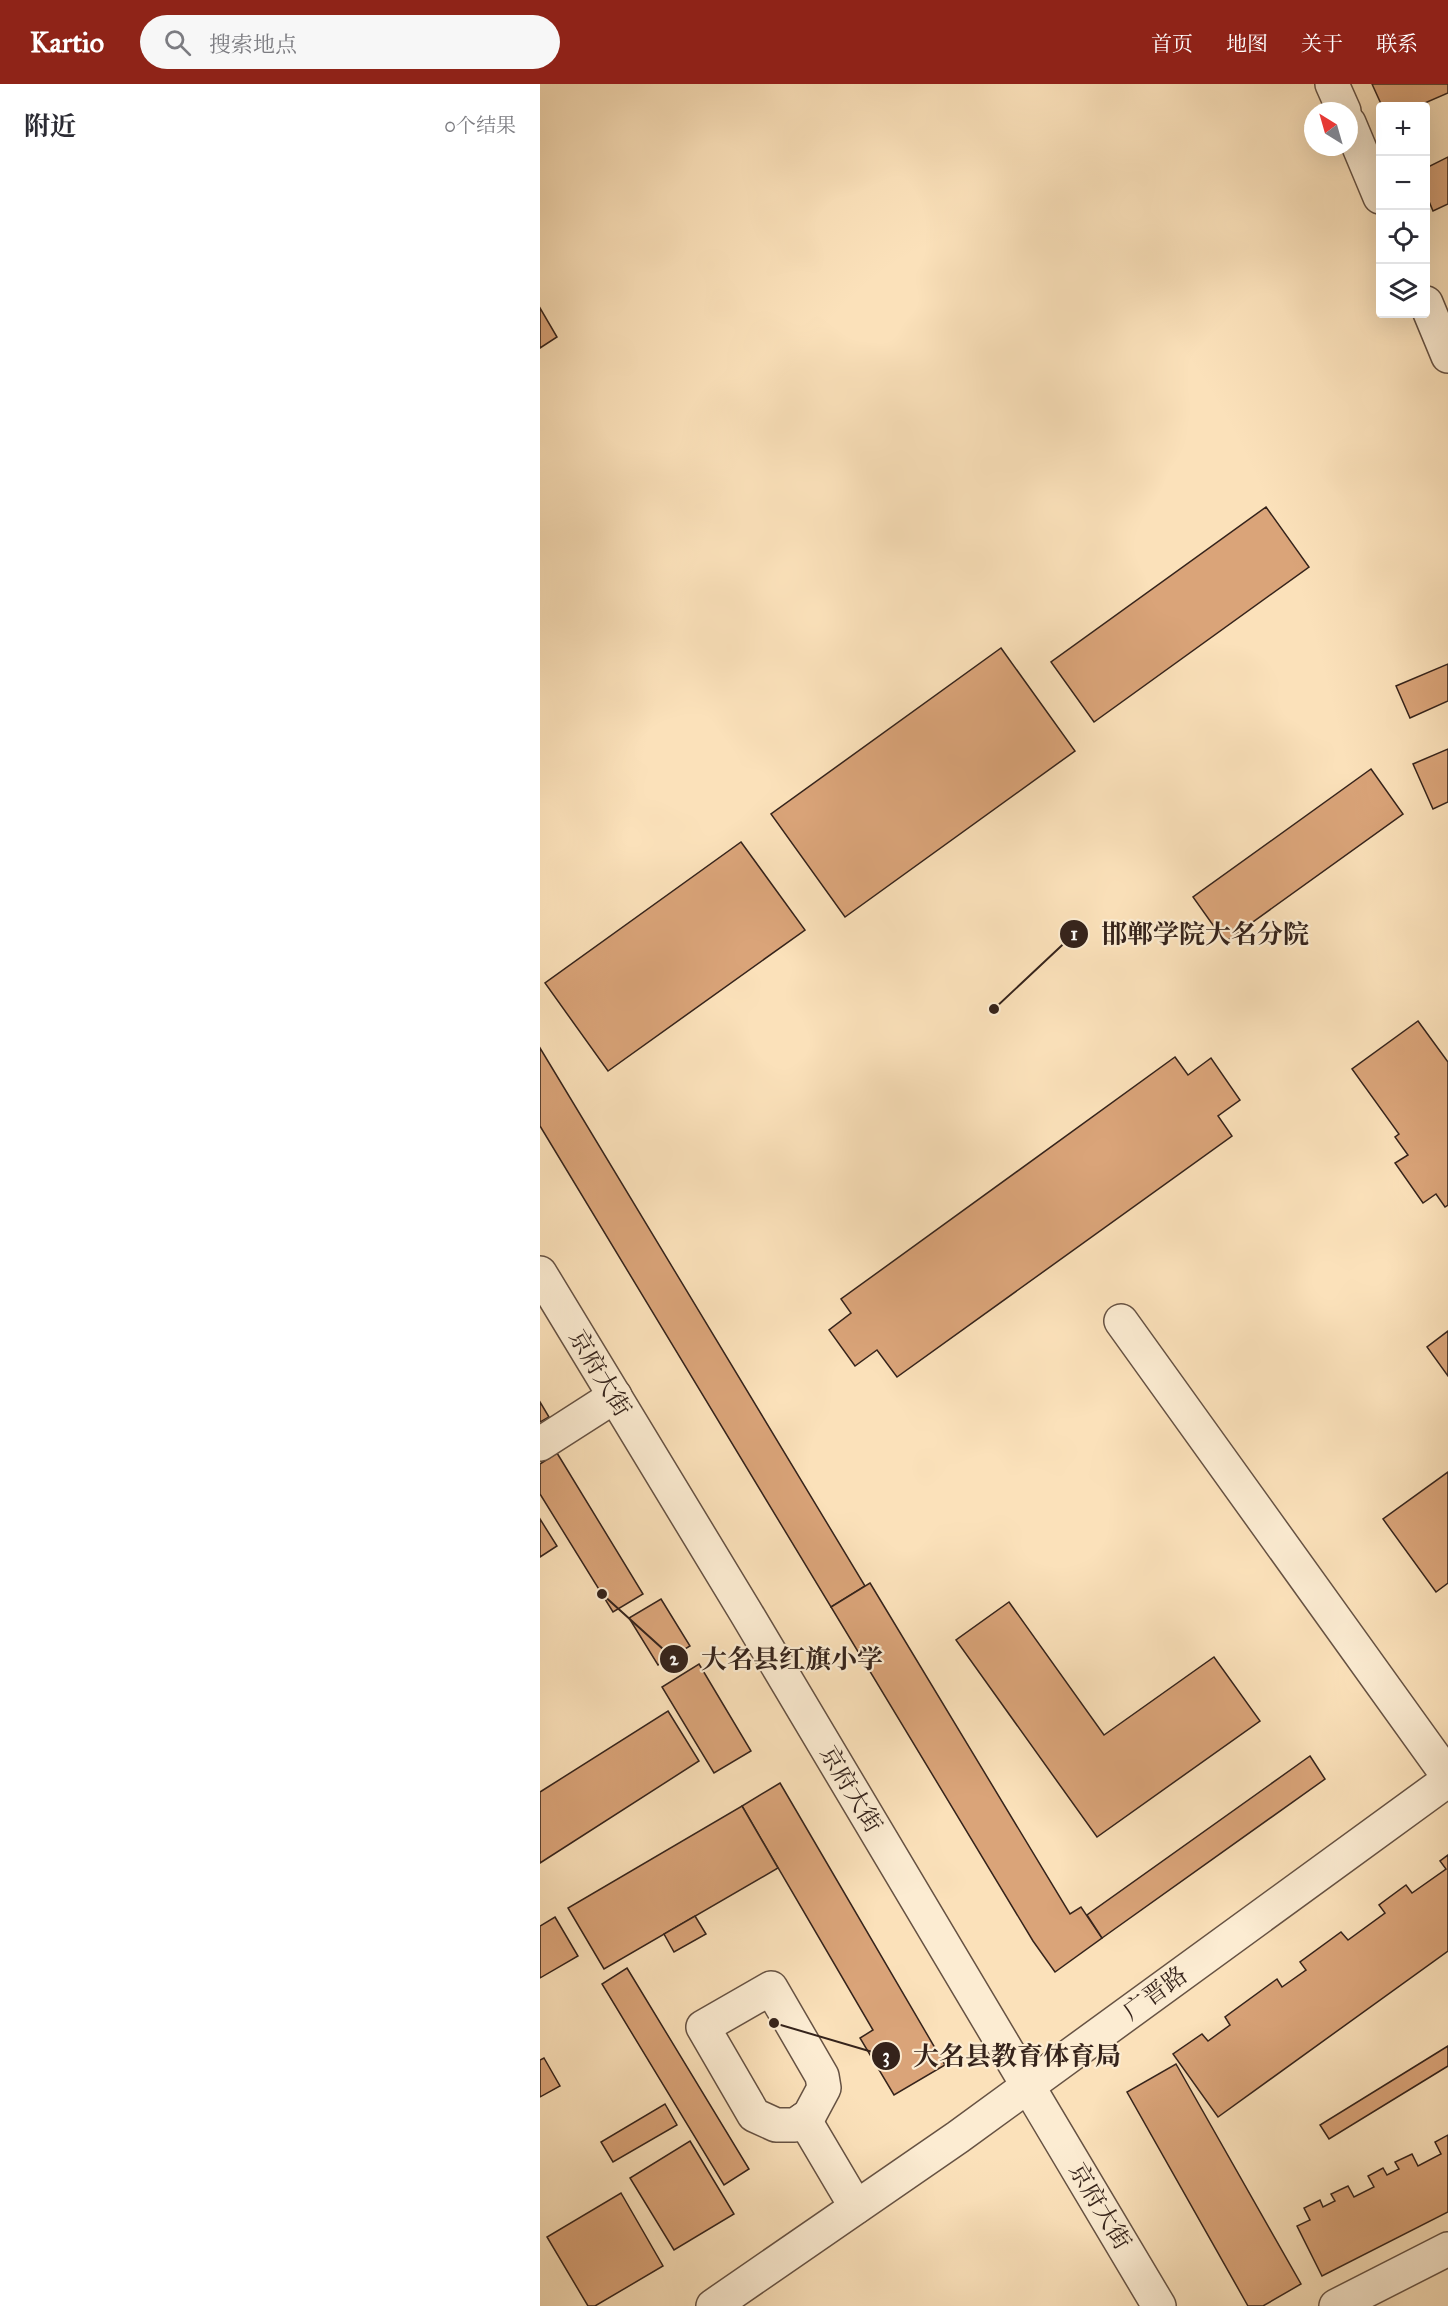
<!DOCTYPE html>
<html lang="zh">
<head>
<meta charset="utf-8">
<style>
  body { margin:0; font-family:"IM FELL Great Primer","Noto Serif SC",serif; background:#f7f7f7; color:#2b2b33 }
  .controls { position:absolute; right:18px; top:18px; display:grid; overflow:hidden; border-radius:6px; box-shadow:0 6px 24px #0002 }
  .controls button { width:54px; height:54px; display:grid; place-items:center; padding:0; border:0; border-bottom:2px solid #e1e1e2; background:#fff; color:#2b2b33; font:30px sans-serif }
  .compass { position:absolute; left:764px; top:18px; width:54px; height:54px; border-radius:50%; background:#fff; box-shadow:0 6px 24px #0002; rotate:323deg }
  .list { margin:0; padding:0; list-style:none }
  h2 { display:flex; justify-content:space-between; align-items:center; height:78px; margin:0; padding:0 24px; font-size:26px }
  h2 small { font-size:20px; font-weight:400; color:#7c7c81 }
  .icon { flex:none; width:33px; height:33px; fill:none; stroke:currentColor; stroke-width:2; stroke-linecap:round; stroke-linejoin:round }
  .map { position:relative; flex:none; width:908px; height:2222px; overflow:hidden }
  header { display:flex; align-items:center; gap:36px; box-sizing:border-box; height:84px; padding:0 30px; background:#8f2418; color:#fff }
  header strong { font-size:28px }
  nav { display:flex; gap:33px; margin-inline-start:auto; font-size:21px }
  .search { width:420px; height:54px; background:#f7f7f7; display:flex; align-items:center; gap:15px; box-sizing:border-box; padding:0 21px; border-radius:33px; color:#7c7c81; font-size:22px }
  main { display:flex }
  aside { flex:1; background:#fff }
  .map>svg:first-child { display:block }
  .building { fill:#daa479; stroke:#35231b; stroke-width:1.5 }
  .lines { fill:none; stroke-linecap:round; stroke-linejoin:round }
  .minor-casing { stroke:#665243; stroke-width:36 }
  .minor { stroke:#fcecd2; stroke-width:33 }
  .labels { text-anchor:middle; stroke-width:4.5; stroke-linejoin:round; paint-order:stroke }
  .street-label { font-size:24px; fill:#35231b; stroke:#fcecd2 }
  .leader { fill:none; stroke:#35231b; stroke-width:2 }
  .callout-dot { fill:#35231b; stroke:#fcecd2; stroke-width:2 }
  .mark-label { font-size:18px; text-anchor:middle; font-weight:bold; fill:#fff }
  .callout-label { font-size:26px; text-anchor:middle; font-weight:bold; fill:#35231b; stroke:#fcecd2; stroke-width:4.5; stroke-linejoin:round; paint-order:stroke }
</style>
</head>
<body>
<header>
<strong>Kartio</strong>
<div class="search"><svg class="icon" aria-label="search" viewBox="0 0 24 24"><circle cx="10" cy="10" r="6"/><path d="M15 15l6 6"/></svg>搜索地点</div>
<nav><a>首页</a><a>地图</a><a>关于</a><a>联系</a></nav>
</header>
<main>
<aside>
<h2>附近<small>0个结果</small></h2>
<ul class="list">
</ul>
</aside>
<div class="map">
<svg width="908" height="2222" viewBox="0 0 908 2222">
  <rect width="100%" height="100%" fill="#fbe1ba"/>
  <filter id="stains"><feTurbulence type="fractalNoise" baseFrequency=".00333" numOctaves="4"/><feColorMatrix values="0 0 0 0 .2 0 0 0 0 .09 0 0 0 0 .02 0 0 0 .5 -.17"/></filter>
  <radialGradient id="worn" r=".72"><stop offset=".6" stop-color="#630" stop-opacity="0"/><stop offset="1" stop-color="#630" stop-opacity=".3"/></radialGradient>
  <!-- building -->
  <g class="building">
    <path d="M832,0H908V9L878,22H842Z"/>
    <path d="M908,73V120L893,127L886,110V84Z"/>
    <path d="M0,224L17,253L0,264Z"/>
    <path d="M726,423L769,483L554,638L511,578Z"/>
    <path d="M461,564L535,667L305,833L231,730Z"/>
    <path d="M908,580V617L870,634L856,602Z"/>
    <path d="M908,665V718L893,725L873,680Z"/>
    <path d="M831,685L863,730L685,858L653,813Z"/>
    <path d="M201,758L265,846L68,987L5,899Z"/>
    <path d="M878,937L908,978V1121L905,1123L896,1110L883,1119L855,1079L868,1071L855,1053L859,1050L812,985Z"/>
    <path d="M0,964L325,1502L291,1523L0,1042Z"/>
    <path d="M635,973L648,991L671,974L700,1016L678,1032L692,1052L357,1293L337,1266L315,1282L289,1246L311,1229L301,1215Z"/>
    <path d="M908,1247V1292L887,1263Z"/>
    <path d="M0,1318L9,1333L0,1338Z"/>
    <path d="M17,1369L103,1510L73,1528L0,1410V1380Z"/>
    <path d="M908,1388V1499L896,1508L843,1435Z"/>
    <path d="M0,1435L17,1462L0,1473Z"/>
    <path d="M330,1499L530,1830L541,1823L562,1854L515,1888L493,1857L291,1523Z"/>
    <path d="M121,1515L150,1562L118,1581L89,1534Z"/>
    <path d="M469,1518L564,1651L674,1573L720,1637L557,1753L416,1556Z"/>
    <path d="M159,1580L211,1667L174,1689L122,1603Z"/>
    <path d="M128,1627L159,1677L0,1779V1708Z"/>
    <path d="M770,1672L785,1695L562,1854L547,1831Z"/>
    <path d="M240,1699L405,1981L354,2011L320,1954L333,1946L202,1722Z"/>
    <path d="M202,1722L238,1784L64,1885L28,1824Z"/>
    <path d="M908,1771V1867L678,2033L633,1970L662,1950L668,1957L690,1941L685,1933L737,1895L742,1903L766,1886L760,1878L801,1848L808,1856L845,1829L839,1821L866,1801L872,1809L906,1785L900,1777Z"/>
    <path d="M155,1832L166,1850L134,1868L124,1850Z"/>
    <path d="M15,1833L38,1872L0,1894V1842Z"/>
    <path d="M87,1884L209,2085L184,2101L62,1900Z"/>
    <path d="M908,1962V1982L789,2055L780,2041Z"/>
    <path d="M4,1974L20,2002L0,2013V1976Z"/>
    <path d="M636,1980L761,2200L723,2222H708L587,2008Z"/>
    <path d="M125,2020L137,2041L73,2078L61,2058Z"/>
    <path d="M908,2051V2128L782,2192L757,2142L770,2136L764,2124L780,2116L783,2123L795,2117L791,2110L808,2102L814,2113L834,2103L828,2092L843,2084L847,2091L859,2085L855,2078L872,2070L878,2082L901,2070L895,2058Z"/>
    <path d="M150,2057L194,2130L134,2166L90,2094Z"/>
    <path d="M81,2109L123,2182L55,2222H48L7,2153Z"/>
  </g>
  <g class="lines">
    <defs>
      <g id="minor">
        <path d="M792,0L804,27"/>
        <path d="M809,39L840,113"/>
        <path d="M886,219L908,272"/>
        <path d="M0,1189L205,1527L619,2222"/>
        <path d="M581,1237L908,1692"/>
        <path d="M0,1360L75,1312"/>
        <path d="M231,1904L282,1992L284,2004L269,2032L255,2041H236L214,2031L163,1943Z"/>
        <path d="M264,2035L316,2123"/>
        <path d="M173,2222L418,2053L908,1696"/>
        <path d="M796,2222L908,2165"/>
      </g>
    </defs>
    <!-- minor casing -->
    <use href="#minor" class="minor-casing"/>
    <!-- minor -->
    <use href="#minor" class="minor"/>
  </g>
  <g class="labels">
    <!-- street labels -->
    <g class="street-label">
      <text transform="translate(60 1289) rotate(59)" y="8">京府大街</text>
      <text transform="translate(311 1705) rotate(59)" y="8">京府大街</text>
      <text transform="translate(615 1909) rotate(-36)" y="8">广晋路</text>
      <text transform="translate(560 2122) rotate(59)" y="8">京府大街</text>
    </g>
  </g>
  <!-- callouts -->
  <path class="leader" d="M454 925L534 850M62 1510L134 1575M234 1939L346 1972"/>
  <g class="callout-dot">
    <circle cx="454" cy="925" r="6"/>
    <circle cx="62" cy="1510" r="6"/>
    <circle cx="234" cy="1939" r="6"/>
    <circle cx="534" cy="850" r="15"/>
    <circle cx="134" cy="1575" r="15"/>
    <circle cx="346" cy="1972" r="15"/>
  </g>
  <g class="mark-label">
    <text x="534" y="856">1</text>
    <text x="134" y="1581">2</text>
    <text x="346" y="1978">3</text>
  </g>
  <g class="callout-label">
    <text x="665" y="859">邯郸学院大名分院</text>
    <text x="252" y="1584">大名县红旗小学</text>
    <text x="477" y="1981">大名县教育体育局</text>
  </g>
  <rect width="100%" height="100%" filter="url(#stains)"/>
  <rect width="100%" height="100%" fill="url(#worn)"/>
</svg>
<div class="controls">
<button>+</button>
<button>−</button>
<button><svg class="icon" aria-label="locate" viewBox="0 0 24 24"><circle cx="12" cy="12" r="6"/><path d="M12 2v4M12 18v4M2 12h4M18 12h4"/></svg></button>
<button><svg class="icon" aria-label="layers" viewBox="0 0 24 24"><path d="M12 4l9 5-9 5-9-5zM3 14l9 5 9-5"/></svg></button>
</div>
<svg class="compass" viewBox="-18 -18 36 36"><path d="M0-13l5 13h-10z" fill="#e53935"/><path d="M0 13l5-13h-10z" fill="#7c7c81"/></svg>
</div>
</main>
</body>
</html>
